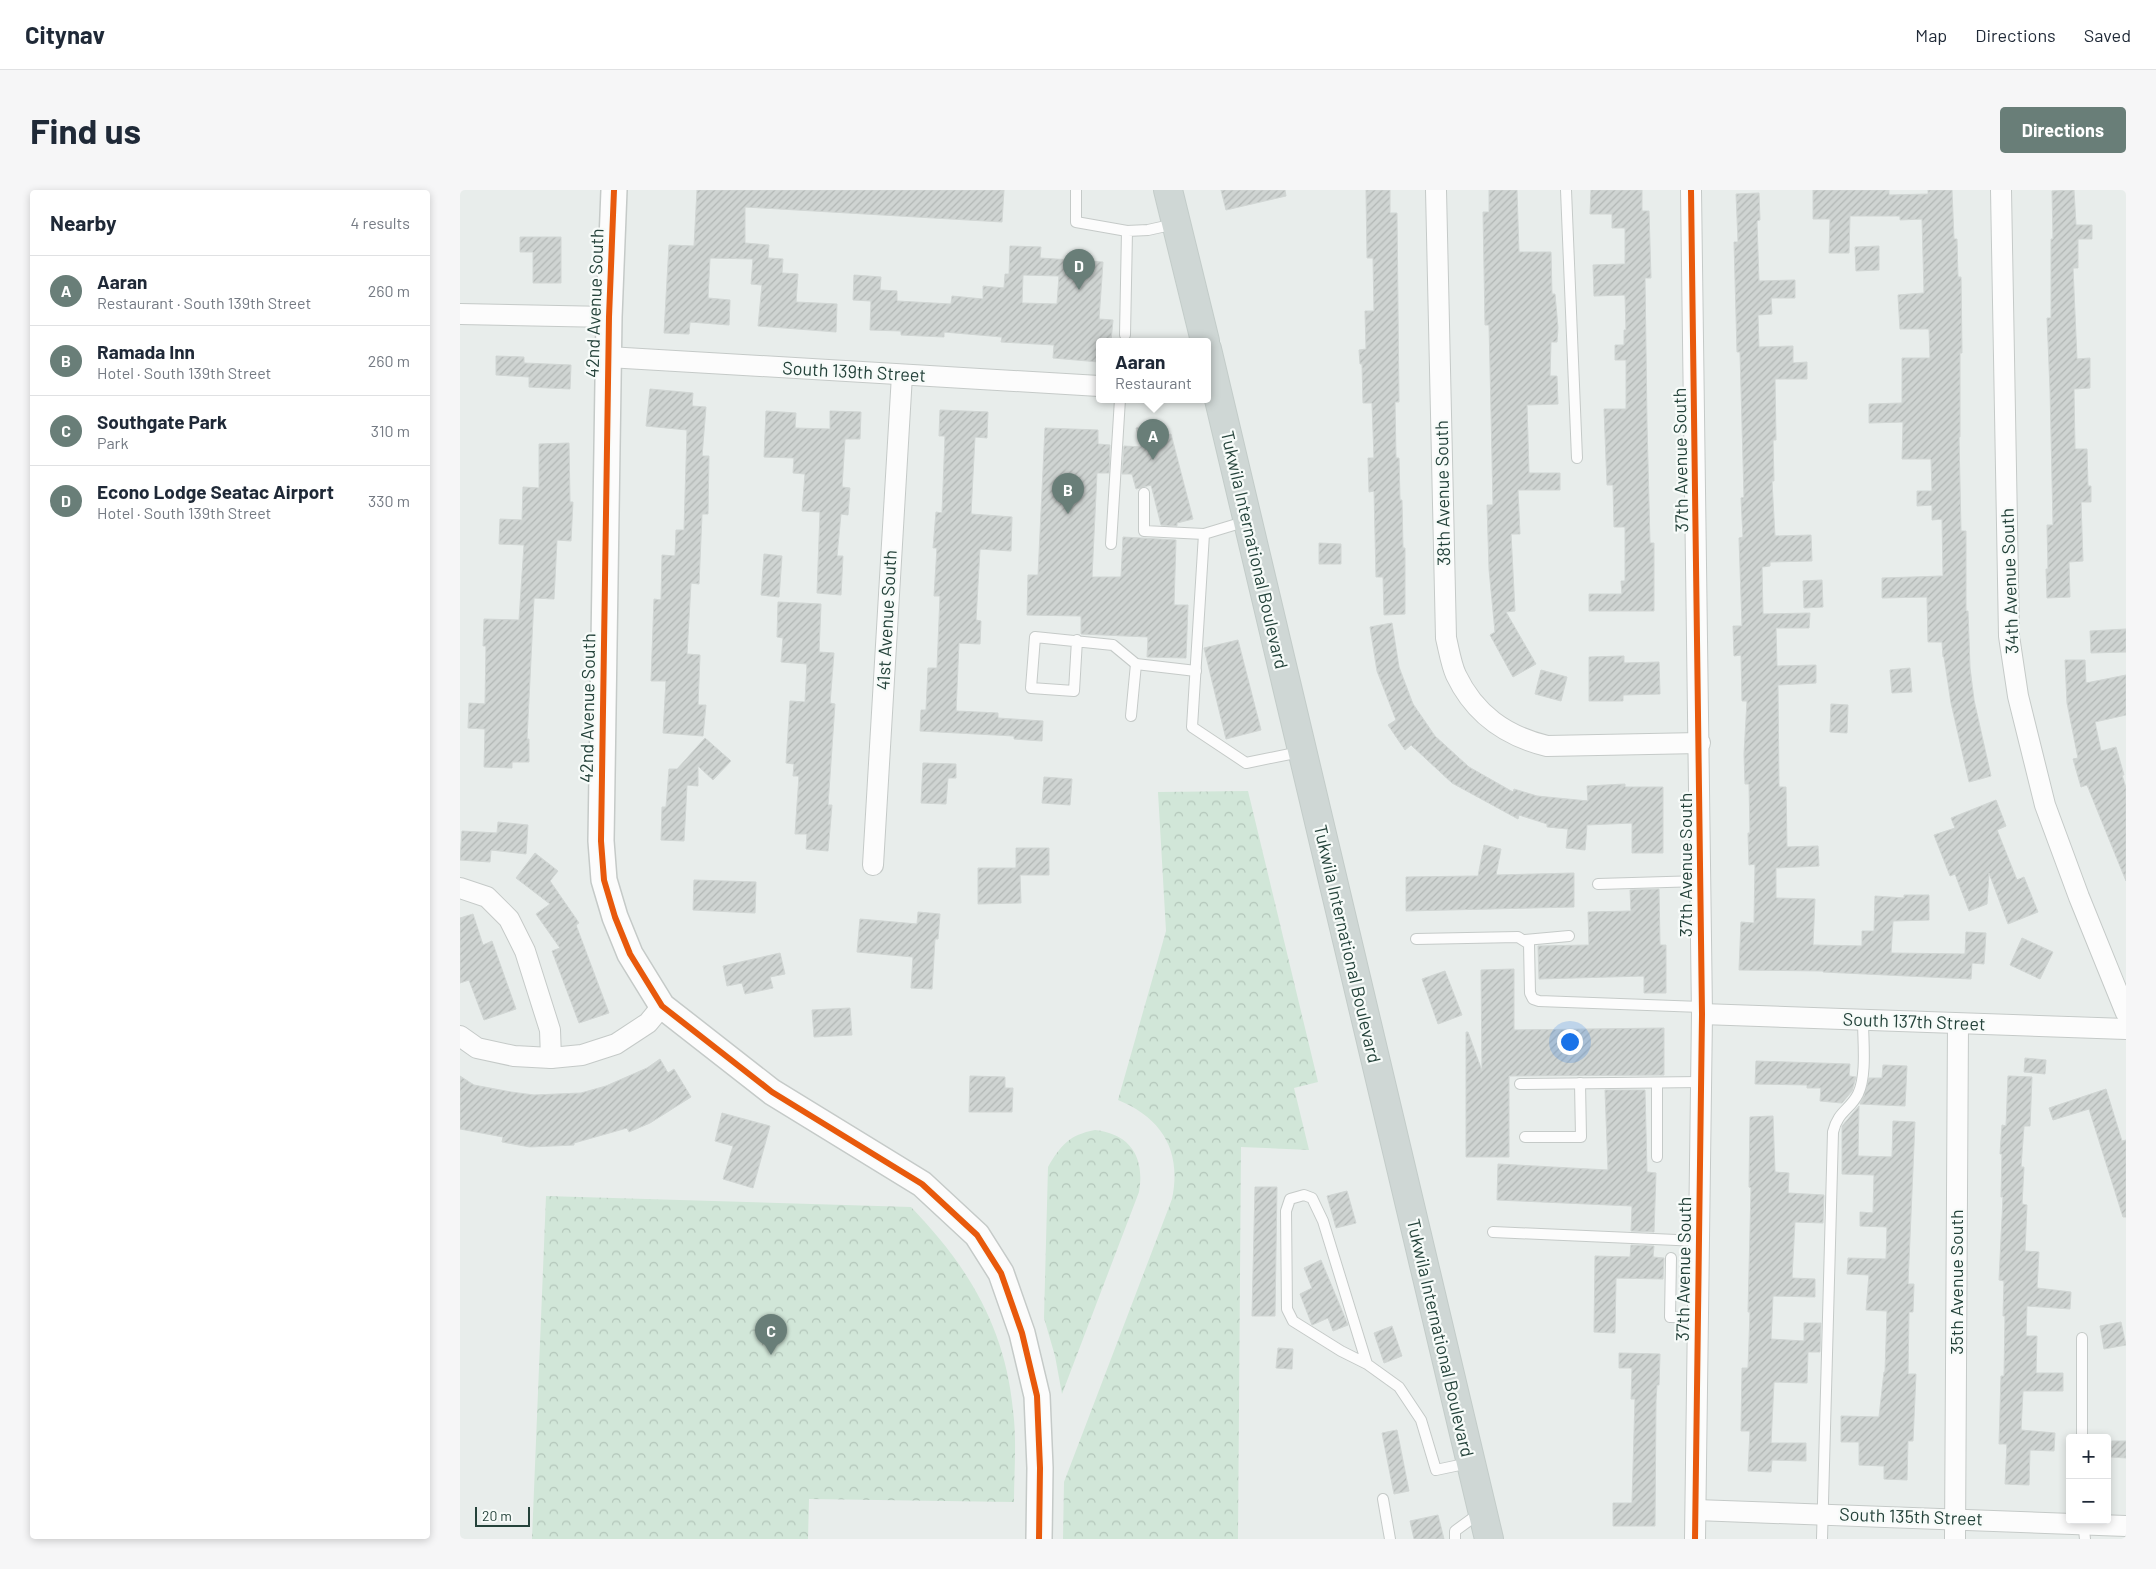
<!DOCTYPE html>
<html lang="en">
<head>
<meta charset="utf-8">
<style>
  body { margin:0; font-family:Barlow,sans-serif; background:#f6f6f7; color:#1f2937 }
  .controls { position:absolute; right:15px; bottom:15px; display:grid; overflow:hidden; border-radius:5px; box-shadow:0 2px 8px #0003 }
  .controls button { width:45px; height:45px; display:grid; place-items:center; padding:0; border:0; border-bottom:1px solid #e0e1e3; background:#fff; color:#1f2937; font:25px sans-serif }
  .scale { position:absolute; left:15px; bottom:12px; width:55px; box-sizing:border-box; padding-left:5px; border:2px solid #24423a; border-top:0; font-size:14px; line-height:18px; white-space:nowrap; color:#24423a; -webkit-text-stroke:4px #f7fbf9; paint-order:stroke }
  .you { position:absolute; left:1109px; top:851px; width:18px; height:18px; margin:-12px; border:4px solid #fff; border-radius:50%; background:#1a73e8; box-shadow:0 0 0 8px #1a73e833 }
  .badge { display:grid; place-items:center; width:32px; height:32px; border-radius:50%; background:#697e78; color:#fff; font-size:16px; font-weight:700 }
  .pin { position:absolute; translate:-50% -41px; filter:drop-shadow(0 1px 2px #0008) }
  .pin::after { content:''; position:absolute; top:26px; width:18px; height:15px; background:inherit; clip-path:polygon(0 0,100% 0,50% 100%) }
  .popup { position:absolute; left:636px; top:148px; width:115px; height:65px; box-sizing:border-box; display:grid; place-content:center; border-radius:5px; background:#fff; filter:drop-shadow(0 1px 4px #0005); font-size:16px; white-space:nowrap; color:#747a83 }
  .popup b { font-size:19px; color:#1f2937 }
  .popup::after { content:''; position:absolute; left:50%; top:100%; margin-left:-10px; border:10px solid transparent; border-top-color:#fff }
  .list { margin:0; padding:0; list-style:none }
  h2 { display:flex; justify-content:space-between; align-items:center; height:65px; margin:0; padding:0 20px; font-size:21px }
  h2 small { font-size:16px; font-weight:400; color:#747a83 }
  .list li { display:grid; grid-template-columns:32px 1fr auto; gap:15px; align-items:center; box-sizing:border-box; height:70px; padding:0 20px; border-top:1px solid #e0e1e3 }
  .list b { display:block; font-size:19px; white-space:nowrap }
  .list p { margin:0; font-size:16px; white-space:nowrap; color:#747a83 }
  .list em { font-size:16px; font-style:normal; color:#747a83 }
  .map { position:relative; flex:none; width:1666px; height:1349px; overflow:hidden; border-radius:5px }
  header { display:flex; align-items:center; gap:30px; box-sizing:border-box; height:70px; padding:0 25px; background:#fff; border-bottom:1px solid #e0e1e3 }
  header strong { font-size:24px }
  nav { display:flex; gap:28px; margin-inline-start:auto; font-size:18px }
  .intro { display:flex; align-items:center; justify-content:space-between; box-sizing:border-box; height:120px; padding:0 30px }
  h1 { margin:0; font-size:35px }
  .button { padding:12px 22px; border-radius:5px; background:#697e78; color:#fff; font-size:18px; font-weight:700 }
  main { display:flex; gap:30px; padding:0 30px }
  aside { flex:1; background:#fff; border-radius:5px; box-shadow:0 2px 8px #0003 }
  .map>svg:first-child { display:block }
  .park { fill:url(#park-crowns) }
  .building { fill:url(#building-hatch); stroke:#d1d6d4; fill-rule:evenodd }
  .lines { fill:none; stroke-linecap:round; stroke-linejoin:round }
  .service-casing { stroke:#c5cac8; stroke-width:12 }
  .minor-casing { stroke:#c5cac8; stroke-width:22 }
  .tertiary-casing { stroke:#c5cac8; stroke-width:28 }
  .primary-casing { stroke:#c3ccc9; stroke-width:30 }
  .service { stroke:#fcfcfc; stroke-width:10 }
  .minor { stroke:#fcfcfc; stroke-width:20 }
  .tertiary { stroke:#fcfcfc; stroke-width:25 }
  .primary { stroke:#cfd7d5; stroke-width:28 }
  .cycleway-casing { stroke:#f7fbf9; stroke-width:9 }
  .cycleway { stroke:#e8590c; stroke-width:6 }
  .labels { text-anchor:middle; stroke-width:4.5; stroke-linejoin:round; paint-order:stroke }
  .street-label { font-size:18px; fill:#24423a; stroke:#f7fbf9 }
</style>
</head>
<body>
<header>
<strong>Citynav</strong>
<nav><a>Map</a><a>Directions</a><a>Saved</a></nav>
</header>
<div class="intro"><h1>Find us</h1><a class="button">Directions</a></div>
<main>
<aside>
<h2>Nearby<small>4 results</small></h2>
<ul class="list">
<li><span class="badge">A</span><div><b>Aaran</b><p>Restaurant · South 139th Street</p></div><em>260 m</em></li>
<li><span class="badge">B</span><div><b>Ramada Inn</b><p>Hotel · South 139th Street</p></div><em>260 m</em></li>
<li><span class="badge">C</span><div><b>Southgate Park</b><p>Park</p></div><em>310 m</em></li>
<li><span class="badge">D</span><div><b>Econo Lodge Seatac Airport</b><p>Hotel · South 139th Street</p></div><em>330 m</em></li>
</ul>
</aside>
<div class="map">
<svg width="1666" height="1349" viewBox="0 0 1666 1349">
  <defs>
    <pattern id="park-crowns" width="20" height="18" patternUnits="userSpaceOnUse" patternTransform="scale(1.25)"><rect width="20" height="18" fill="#d1e6d8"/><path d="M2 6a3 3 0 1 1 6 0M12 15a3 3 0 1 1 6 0" fill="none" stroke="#b3c6ba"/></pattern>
    <pattern id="building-hatch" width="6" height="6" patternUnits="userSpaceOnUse" patternTransform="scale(1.25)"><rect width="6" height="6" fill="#cfd4d2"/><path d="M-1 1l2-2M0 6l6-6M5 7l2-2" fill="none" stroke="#b2b7b5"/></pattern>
  </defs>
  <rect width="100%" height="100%" fill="#e8edeb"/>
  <!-- park -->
  <g class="park">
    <path d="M788,601L858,892L834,898L849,960L781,957L778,1349H603L604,1292L712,1009C722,961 702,928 658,910L706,741L698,602Z"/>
    <path d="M635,940C671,944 685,968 679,1002L602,1204L595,1166L584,1128L588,977C601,955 609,945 635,940Z"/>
    <path d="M86,1006L451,1017C508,1076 545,1137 553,1220C557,1251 554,1281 554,1312L349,1309L348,1349H72Z"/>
  </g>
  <!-- building -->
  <g class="building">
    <path d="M237,0H544L542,32L285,17V53L309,55L308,68L323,69L322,83L338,84L336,112L377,114L376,142L298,136L302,95L291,94L293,69L250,68L248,108L270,110L269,135L230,132L229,144L204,143L209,55L234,56Z"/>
    <path d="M761,0H825L826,6L766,20Z"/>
    <path d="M906,0H930V23H937L939,212H935L936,268H939L940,310H942L943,358H945V424L924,425L923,387H916L914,301L909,302L908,268H914L912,213H903L902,174H900L899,160L906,159L905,121H914L913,68H907Z"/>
    <path d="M1029,0H1057L1059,62H1091L1092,104H1095L1098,138L1097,152H1091L1090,186H1097L1098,214L1067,215L1069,283H1100V300H1058L1060,344H1051L1055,421L1046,422L1076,474L1053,487L1030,445L1035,442L1029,379L1027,315H1033L1030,176L1029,135H1025L1023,22H1029Z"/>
    <path d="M1131,0H1182V21H1189L1191,88H1185L1187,233L1190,353H1194V421H1129V404H1162L1161,391H1165V337H1154L1153,295H1147L1144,219H1166V170H1155V155H1164V140H1166L1165,105L1134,106L1133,75L1165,74V38H1152V24H1130Z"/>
    <path d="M1353,0H1429V5L1468,4V0H1492L1494,49H1497L1498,87H1501L1502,163H1500V247H1499L1501,341H1506V421H1508L1510,478L1514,510L1531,586L1509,592L1491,513L1484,467H1483L1482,452H1468L1467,407L1422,408V388L1483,386L1482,329L1472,330V315L1457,316V301H1472L1471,269H1442L1443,232L1409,233V214L1442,213V168H1470L1469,139H1440L1439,123L1438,105L1464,103L1462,29L1440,30V26H1390L1389,63H1369L1370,29H1353Z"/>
    <path d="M1614,0L1616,35H1632V49H1618V78H1613L1617,169L1630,168V198L1614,199L1615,259H1627L1628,296H1631V312H1621L1623,371L1609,372L1610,407L1587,408L1586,379H1588L1587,335H1593L1590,199L1587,128H1591V49H1593L1592,1Z"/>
    <path d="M1299,3L1300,30L1297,31L1299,91L1335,90V108H1311L1312,124L1298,125L1299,157L1333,156V173L1347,172V189H1315L1316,250H1313L1314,291H1312L1315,346L1351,345L1352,371L1310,372V376L1302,377L1303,424L1350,423L1349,438H1316L1317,476L1356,475V493L1318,495L1319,597H1326L1327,657L1358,656L1359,676L1316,678V708L1355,709L1353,755L1402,756V741H1414L1415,706L1444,708V705H1469V730L1433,731L1431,763L1505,764L1506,742L1526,743L1524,774L1512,773L1511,789L1363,782V781L1279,780L1281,732L1294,733L1295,674L1289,675L1288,643H1290L1289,594H1285L1284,564L1287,511H1282L1281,465L1274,466L1273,436H1282L1279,348L1283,347L1281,308L1284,307L1280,162H1277L1274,52H1278L1276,4Z"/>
    <path d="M60,47H101V93H73V62H60Z"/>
    <path d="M550,56L581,57L580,68L643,72L639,129L653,130L651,151H639V172L593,168L594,155L541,152L542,147L484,142V147L441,145V141L410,140L411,111L393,110L394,85L421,87L420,100L437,101V111L491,114L492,106L523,109V96L544,98L545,84H549ZM563,85L599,86L597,114L562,113Z"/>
    <path d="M1419,56V80L1396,81L1395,57Z"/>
    <path d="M36,166L64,167V173L111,175L110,199L69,197V187L36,185Z"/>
    <path d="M190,199L233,203L232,216L246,217L242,266H249L248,324H242L239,394L231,393L227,464L240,465L238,515H246L243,546L203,543L206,491H191L194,409L201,410L202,365L215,366L216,340H224L227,240L186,236Z"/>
    <path d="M480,220L528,222L527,248L515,247L511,324L552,327L551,361L520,359L516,430L521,431L520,454L499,453L496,521L538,523V528L583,531L582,551L554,549V546L460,541L461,520H466L468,478H477L480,406H474L477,358H473L476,322L482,323L485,246H479Z"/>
    <path d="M306,221L336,223L335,238L370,239V221L401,222L400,249H385L382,297L390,298L388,325L381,324L377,366H383L381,405L357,403L360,322L342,321L345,284L333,283L334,268L304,267Z"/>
    <path d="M692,234L696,248L711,244L733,329L717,333V336L701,335L691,295L676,299L672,284H662L664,256L681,257L676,238Z"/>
    <path d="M585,238L638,240V254L650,255L649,283H637L632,387H661L663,347L716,350L714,415H728L726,468L687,467L688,447L621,444V426L567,425L568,385H578Z"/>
    <path d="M109,253L110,312H113L111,351L97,350L94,409L74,408L67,549H69V572H52V578L24,577L25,539L8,538L9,513L25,514L26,456H23L24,429L59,430L64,355L39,354L40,329L62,330L63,297L79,298V254Z"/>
    <path d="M859,353L881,354V374H859Z"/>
    <path d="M304,364L322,366L319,407L301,405Z"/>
    <path d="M1362,390L1363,417L1344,418L1343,391Z"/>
    <path d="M318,412L361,414L359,462L374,463L370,513L375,514L368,615H372L368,661L346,659L347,644H335L339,586H333L334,574L326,573L330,511L345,512L347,474L321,472L323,448L317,447Z"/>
    <path d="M932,433L939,477L953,514L975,546L1009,577L1053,602L1054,599L1077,606L1128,611L1127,596L1165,594V597H1203V663H1172V633L1127,635L1125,660L1106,658L1108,639L1087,637V634L1059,625L1058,629L992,593L951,555L945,560L928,535L936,530L917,481L910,437Z"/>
    <path d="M1666,439V462L1631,463L1630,441Z"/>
    <path d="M778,450L801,540L766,549L744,458Z"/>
    <path d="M1164,466V473L1199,472L1200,504L1163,505V511H1129V467Z"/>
    <path d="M1605,470H1625L1626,493L1666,485V525L1635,532L1641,561L1656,557L1664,585H1662L1666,598V691L1627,595L1621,597L1613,569L1618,568L1607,513Z"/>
    <path d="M1450,478L1452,502L1432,503L1430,480Z"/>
    <path d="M1081,480L1107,487L1101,511L1075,504Z"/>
    <path d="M1371,514L1388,515L1387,543L1370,542Z"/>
    <path d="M245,548L271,571L253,590L238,576V596L227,595L224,651L201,650L202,617H206L209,579H217Z"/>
    <path d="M463,573L496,574V588H488L486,614L461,613Z"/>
    <path d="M584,587L612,589L610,615L582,613Z"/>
    <path d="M1536,610L1546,636L1537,640L1557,690L1564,687L1578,722L1548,734L1529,683L1527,714L1509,721L1495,684L1490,686L1474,645L1495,638L1491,628Z"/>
    <path d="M38,632L68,635L66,664L31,660L30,672L0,670L2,641L37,643Z"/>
    <path d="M1024,655L1041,659L1036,685L1114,683V717L946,721V687L1018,686Z"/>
    <path d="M556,658H589V685H560L561,713L518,714V678H556Z"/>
    <path d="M75,663L98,681L90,691L119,733L116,735L149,823L119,833L92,761L100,758L76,724L90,714L56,688Z"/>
    <path d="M234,690L296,692L295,723L233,720Z"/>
    <path d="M1199,699L1200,755H1206V803H1184V786L1079,789L1078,756L1129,755L1128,722L1171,721L1170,700Z"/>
    <path d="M458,722L480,724L478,749H475L472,799L451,798L453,767L397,762L400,729L457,734Z"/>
    <path d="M13,724L23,755L32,751L56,819L24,830L9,790L0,793V728Z"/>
    <path d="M1562,748L1593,762L1580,789L1550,775Z"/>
    <path d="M320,763L325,784L310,787L313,798L285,804L282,793L267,796L263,776Z"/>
    <path d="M1054,779V840L1204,838V885L1049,886V967H1006V842H1008L1022,881L1021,780Z"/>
    <path d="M985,781L1002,825L978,834L962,789Z"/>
    <path d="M390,818L392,845L354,847L352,820Z"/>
    <path d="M1565,868L1586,870L1585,884L1564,882Z"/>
    <path d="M200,869L208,883L214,879L231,907L190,933L169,942L167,938L114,953V955L70,957L42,952L43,947L0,939V886L14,895L51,902L74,905L121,903L146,896L187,878Z"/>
    <path d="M1296,871L1390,874L1389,886L1396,887L1392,901L1382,913L1360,911L1361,898H1347V895L1295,894Z"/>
    <path d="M1423,875L1447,876L1445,916L1400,914L1404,906L1409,888H1422Z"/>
    <path d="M510,886L545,887V898H553L552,922H509Z"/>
    <path d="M1548,886L1572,887L1570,936H1564L1561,977H1564L1562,1014L1567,1015L1565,1061L1579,1062L1577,1098L1611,1102L1610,1119L1567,1116L1566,1146H1577L1576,1183H1603V1201H1563L1561,1240L1595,1243L1594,1261L1570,1260L1569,1295L1545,1294L1547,1254H1539L1541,1186H1544L1545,1126H1543L1544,1091L1539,1090L1543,1007H1541L1542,964H1540L1542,935L1546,936Z"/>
    <path d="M1646,899L1662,951L1666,950V1027H1663L1629,919L1593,930L1589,918Z"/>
    <path d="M1145,900H1185L1187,982L1196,983L1194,1042L1171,1041L1172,1016L1037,1010L1038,974L1148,980Z"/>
    <path d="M1399,916L1398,966L1432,967L1433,931L1455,932L1448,1094H1454L1453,1122H1449L1448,1184H1456L1453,1251H1448L1447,1290L1424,1289V1276L1399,1275V1252H1381V1226L1419,1227L1424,1182H1425L1427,1121L1406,1120L1409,1085L1387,1084L1388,1068L1426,1069L1427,1037L1400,1036V1022L1413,1023L1414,985L1382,984V936Z"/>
    <path d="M262,923L310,936L293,998L263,989L273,956L255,951Z"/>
    <path d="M1313,926L1315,982L1329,983L1328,1003L1364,1005L1363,1033L1335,1032L1332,1088L1355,1089V1107L1313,1106L1311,1149L1344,1151V1133H1361L1360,1162H1348L1347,1193L1314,1192L1311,1253H1346V1271L1312,1270L1311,1282L1288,1281L1290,1241H1281L1282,1178H1288L1290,1122H1288L1291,998L1289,997L1290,927Z"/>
    <path d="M795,997H817L815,1126H792Z"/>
    <path d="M887,1001L896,1033L876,1038L867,1006Z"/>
    <path d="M1171,1055L1194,1056L1193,1067L1204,1068L1203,1089L1156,1088L1155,1143L1134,1142L1135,1066L1170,1067Z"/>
    <path d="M861,1070L888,1135L873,1141L868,1128L852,1135L840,1104L852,1098L844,1078Z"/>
    <path d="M1661,1132L1666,1155L1644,1159L1640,1136Z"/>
    <path d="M932,1136L942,1166L924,1173L914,1143Z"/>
    <path d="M818,1158L833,1159L832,1179L816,1178Z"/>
    <path d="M1159,1163L1200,1164L1199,1195H1197L1196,1210L1195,1336H1153V1313H1172L1175,1209H1171L1172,1178H1159Z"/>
    <path d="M937,1240L949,1301L934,1304L922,1243Z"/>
    <path d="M1652,1251H1666V1268L1651,1267Z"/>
    <path d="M978,1325L984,1349H954L950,1331Z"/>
  </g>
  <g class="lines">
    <defs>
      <g id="service">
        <path d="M616,0V32L667,41"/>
        <path d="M1106,0L1117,268"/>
        <path d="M665,145L667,41L688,40L715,34"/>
        <path d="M684,303V341L744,344"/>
        <path d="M787,331L744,344L732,537L786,573L840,562"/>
        <path d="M651,354L660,209"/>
        <path d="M617,450L614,501L571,498L575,447L653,455L676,474L736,481"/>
        <path d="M671,526L676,474"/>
        <path d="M1138,694L1241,691"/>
        <path d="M956,749L1058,747L1069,754L1070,803L1073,809L1079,811L1241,817"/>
        <path d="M1065,750L1109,746"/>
        <path d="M1197,893V967"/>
        <path d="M1060,894L1241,892"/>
        <path d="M1065,947H1121L1120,893"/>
        <path d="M1033,1042L1239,1051"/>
        <path d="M1211,1068L1210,1127L1238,1128"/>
        <path d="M1622,1148V1248"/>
        <path d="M907,1174L881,1161L833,1131L827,1119L826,1021L830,1009L844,1005L852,1008L863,1031L907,1174L939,1197L961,1230L976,1280L1009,1273"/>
        <path d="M923,1309L930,1349"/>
        <path d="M1623,1331L1625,1349"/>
        <path d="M995,1349V1341L1021,1322"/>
        <path d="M1362,1349L1373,942C1378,921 1390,920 1398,904C1407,885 1403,852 1403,830"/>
      </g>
      <g id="minor">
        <path d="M976,0L986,448C989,460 991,474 996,485C1015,525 1046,546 1087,556L1240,553"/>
        <path d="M1231,0L1242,824L1235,1349"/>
        <path d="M1541,0L1549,446L1558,506L1585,615L1619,707L1666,823"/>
        <path d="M0,124L149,127"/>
        <path d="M148,167L639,196"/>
        <path d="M413,675L442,185"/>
        <path d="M0,698L27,707L49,729L65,761L90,840L91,868"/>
        <path d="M1242,824L1666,839"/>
        <path d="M0,846L17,858L54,866L91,868L122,865L156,854L188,833L202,816"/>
        <path d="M1236,1320L1666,1336"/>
        <path d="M1495,1349L1498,834"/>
      </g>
      <path id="tertiary" d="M154,0L149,127L141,651L144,690L155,727L170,764L202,816L312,902L462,994L517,1045L541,1083L562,1143L577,1206L580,1278L579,1349"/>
      <g id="primary">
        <path d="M708,0L745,151"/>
        <path d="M747,159L1029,1349"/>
      </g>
    </defs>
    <!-- service casing -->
    <use href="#service" class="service-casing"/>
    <!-- minor casing -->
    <use href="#minor" class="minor-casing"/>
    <!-- tertiary casing -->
    <use href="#tertiary" class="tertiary-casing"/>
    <!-- primary casing -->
    <use href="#primary" class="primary-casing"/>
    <!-- service -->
    <use href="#service" class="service"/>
    <!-- minor -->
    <use href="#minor" class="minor"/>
    <!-- tertiary -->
    <use href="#tertiary" class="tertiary"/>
    <!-- primary -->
    <use href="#primary" class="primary"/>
    <defs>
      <g id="cycleway">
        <path d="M154,0L149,127L141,651L144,690L155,727L170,764L202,816L312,902L462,994L517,1045L541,1083L562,1143L577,1206L580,1278L579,1349"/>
        <path d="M1231,0L1242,824L1235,1349"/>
      </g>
    </defs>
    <!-- cycleway casing -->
    <use href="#cycleway" class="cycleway-casing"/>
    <!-- cycleway -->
    <use href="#cycleway" class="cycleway"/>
  </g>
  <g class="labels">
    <!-- street labels -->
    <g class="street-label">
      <text transform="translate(135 113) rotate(-88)" y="6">42nd Avenue South</text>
      <text transform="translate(394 182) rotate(3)" y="6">South 139th Street</text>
      <text transform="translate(1221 270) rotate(-91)" y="6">37th Avenue South</text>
      <text transform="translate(983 303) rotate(-91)" y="6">38th Avenue South</text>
      <text transform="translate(794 360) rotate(77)" y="6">Tukwila International Boulevard</text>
      <text transform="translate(1550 391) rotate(-92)" y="6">34th Avenue South</text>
      <text transform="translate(427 430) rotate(-87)" y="6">41st Avenue South</text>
      <text transform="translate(128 518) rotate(-89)" y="6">42nd Avenue South</text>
      <text transform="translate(1226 675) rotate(-90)" y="6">37th Avenue South</text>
      <text transform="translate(887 754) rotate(77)" y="6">Tukwila International Boulevard</text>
      <text transform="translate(1454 832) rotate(2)" y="6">South 137th Street</text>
      <text transform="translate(1224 1079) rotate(-89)" y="6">37th Avenue South</text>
      <text transform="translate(1497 1092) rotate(-90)" y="6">35th Avenue South</text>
      <text transform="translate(980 1148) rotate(77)" y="6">Tukwila International Boulevard</text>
      <text transform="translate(1451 1327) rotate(2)" y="6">South 135th Street</text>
    </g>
  </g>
</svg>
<div class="controls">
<button>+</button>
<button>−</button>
</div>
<div class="scale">20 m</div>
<div class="you"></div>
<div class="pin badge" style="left:693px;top:270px">A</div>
<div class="popup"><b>Aaran</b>Restaurant</div>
<div class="pin badge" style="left:608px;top:324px">B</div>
<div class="pin badge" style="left:311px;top:1165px">C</div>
<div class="pin badge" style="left:619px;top:100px">D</div>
</div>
</main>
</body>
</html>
